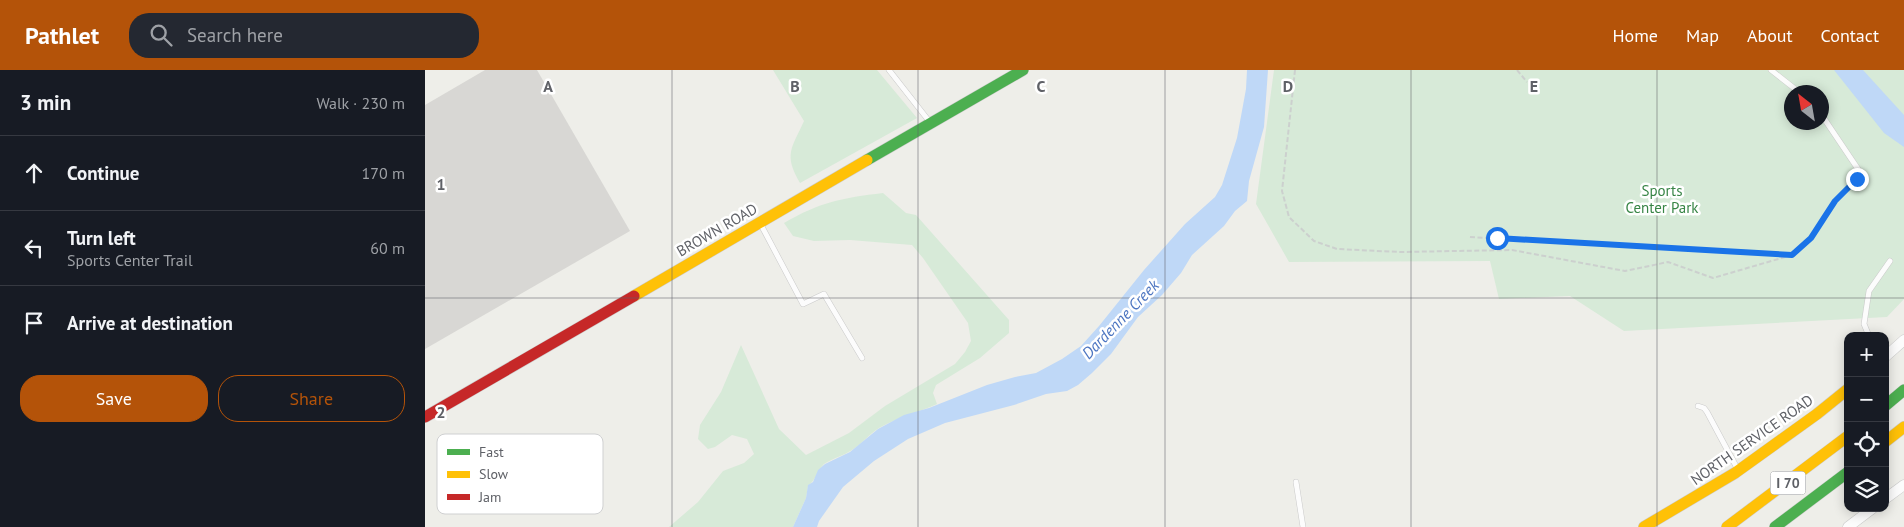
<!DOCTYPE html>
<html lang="en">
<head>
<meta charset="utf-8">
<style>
  body { margin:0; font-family:"PT Sans",sans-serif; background:#242831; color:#f1f3f6 }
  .controls { position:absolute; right:15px; bottom:15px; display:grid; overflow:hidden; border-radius:10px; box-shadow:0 2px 12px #0003 }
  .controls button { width:45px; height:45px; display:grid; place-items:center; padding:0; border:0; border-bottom:1px solid #363941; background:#171b24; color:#f1f3f6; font:25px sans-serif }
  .compass { position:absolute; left:1359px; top:15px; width:45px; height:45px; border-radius:50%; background:#171b24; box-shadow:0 2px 12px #0003; rotate:329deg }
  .stop { position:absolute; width:15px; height:15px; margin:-11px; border:4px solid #1a73e8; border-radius:50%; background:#fff }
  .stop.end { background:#1a73e8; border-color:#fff; box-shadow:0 1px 5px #0008 }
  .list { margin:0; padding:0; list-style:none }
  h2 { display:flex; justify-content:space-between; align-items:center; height:65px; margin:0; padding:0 20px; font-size:21px }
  h2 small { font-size:16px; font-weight:400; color:#9ea1a6 }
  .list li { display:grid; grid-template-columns:32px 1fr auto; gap:15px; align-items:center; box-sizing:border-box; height:75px; padding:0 20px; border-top:1px solid #363941 }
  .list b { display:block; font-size:19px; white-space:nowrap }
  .list p { margin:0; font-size:16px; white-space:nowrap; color:#9ea1a6 }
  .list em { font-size:16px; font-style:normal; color:#9ea1a6 }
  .actions { display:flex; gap:10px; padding:15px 20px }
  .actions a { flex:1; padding:11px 0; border:1px solid #b45309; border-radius:20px; text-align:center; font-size:18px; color:#b45309 }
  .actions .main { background:#b45309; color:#fff }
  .icon { flex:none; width:28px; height:28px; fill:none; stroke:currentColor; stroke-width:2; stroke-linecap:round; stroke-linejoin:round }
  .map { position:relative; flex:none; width:1479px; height:457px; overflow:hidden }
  header { display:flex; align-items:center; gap:30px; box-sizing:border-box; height:70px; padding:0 25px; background:#b45309; color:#fff }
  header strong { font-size:24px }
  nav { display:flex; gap:28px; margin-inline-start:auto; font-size:18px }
  .search { width:350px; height:45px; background:#242831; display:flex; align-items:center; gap:12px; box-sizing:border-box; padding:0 18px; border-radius:20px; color:#9ea1a6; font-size:19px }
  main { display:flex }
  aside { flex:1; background:#171b24 }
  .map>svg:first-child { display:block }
  .green { fill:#d7ead8; fill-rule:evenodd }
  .water { fill:#bfd8f7 }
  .building { fill:#d8d7d4 }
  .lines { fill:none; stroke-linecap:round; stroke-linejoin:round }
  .lane-casing { stroke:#cacaca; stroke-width:6 }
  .street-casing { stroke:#cacaca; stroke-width:11 }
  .fast-casing { stroke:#cbcbcb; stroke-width:12 }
  .slow-casing { stroke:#cbcbcb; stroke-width:12 }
  .jam-casing { stroke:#cbcbcb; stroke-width:12 }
  .path { stroke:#ccd0ce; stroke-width:2; stroke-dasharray:5 2.5; stroke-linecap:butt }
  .lane { stroke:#fcfcfc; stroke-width:5 }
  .street { stroke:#fcfcfc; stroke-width:10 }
  .fast { stroke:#4caf50; stroke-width:11 }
  .slow { stroke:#ffc107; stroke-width:11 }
  .jam { stroke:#c62828; stroke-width:11 }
  .route { stroke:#1a73e8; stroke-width:6 }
  .grid { fill:none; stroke:#5f6167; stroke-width:1; stroke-opacity:0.55 }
  .labels { text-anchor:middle; stroke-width:5; stroke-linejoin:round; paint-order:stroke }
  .shield { fill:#fff; stroke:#8f9095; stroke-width:1 }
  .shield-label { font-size:14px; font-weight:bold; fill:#5f6167 }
  .park-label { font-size:15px; fill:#388546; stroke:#fff }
  .street-label { font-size:15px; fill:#5f6167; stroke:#fff }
  .water-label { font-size:16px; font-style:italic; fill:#4c75c1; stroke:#fff }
  .key { fill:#fff; stroke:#cfd0d1; stroke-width:1 }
  .key-label { font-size:14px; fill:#5f6167 }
  .grid-label { font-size:16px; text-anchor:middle; font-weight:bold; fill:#5f6167; stroke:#fff; stroke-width:5; stroke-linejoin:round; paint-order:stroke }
</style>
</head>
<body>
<header>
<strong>Pathlet</strong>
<div class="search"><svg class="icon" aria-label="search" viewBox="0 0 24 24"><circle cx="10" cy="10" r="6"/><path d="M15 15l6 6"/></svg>Search here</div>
<nav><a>Home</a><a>Map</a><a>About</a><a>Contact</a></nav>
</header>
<main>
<aside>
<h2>3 min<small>Walk · 230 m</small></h2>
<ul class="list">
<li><svg class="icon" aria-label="ahead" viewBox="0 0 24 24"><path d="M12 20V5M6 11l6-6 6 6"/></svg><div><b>Continue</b></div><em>170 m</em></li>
<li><svg class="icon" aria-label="left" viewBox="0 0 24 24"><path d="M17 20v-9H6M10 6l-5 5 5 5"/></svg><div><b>Turn left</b><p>Sports Center Trail</p></div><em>60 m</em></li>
<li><svg class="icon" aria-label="arrive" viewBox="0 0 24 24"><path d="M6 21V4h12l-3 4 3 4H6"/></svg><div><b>Arrive at destination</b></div></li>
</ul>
<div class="actions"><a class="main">Save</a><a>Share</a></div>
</aside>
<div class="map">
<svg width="1479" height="457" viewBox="0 0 1479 457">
  <rect width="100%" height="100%" fill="#eeeee9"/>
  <!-- green -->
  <g class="green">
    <path d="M348,0H452L492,48L375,113C358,84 367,78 379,51Z"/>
    <path d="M849,0H1479V229L1462,247L1199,261L1145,226L1074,229L1065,191L864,192L831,134ZM1366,22H1396V52H1366Z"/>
    <path d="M458,123L481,143L491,145L584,250V263L555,288L511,315L508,323L512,334C492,343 473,347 454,358C444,364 437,374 427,380C418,386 408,388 399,394C392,401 391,410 383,416L381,428L368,457H244L273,432L298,401L319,393L329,384L322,369L307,365L290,377L283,379L273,369L275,355L296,322L316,275L354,359L381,385L424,363L460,336L530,294L540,282L546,271L543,253L498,188L487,175L425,170L389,171L368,166L359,153C395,132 417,128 458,123Z"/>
  </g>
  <!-- water -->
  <g class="water">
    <path d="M822,0H843L839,57L824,111L822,131L810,141L799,156L767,185L756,203L737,225L713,247L686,284L667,303L653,315L642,321L621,324L589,335L520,353L483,369L449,391L418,417L394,451L392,457H368L381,428L383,415L388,412L393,400L400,394L425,382L453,359L479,345L504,338L562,315L590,307L611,303L637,289L656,276L674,256L719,200L760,154L790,127L797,115L812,68L821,19Z"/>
    <path d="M1409,0H1438L1479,45V77L1459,63Z"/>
  </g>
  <!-- building -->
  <path class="building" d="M60,0H112L205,161L0,279V35Z"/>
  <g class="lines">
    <defs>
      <g id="lane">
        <path d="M464,0L504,51"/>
        <path d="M1346,0L1374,22"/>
        <path d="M1396,44L1435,102"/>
        <path d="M335,153L378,234L399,224L437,288"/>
        <path d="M1444,266L1439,254L1444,221L1465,191"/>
        <path d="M1273,336L1279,338L1282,342L1312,398"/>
        <path d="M871,412L878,457"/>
      </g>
      <g id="street">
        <path d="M1460,287L1479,270"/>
        <path d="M1460,429L1479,415"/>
        <path d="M1423,457L1448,438"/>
      </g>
      <g id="fast">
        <path d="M442,90L598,0"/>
        <path d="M1460,336L1479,320"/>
        <path d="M1350,457L1423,402"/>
      </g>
      <g id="slow">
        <path d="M209,226L442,90"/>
        <path d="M1460,372L1479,357"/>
        <path d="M1219,457L1310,403L1392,344L1423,319"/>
        <path d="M1302,457L1423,366"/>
      </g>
      <path id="jam" d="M0,347L209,226"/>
    </defs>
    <!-- lane casing -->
    <use href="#lane" class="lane-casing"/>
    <!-- street casing -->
    <use href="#street" class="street-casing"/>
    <!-- fast casing -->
    <use href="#fast" class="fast-casing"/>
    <!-- slow casing -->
    <use href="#slow" class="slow-casing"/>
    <!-- jam casing -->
    <use href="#jam" class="jam-casing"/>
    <!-- path -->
    <g class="path">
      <path d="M870,0L857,121L864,147L889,171L912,179L975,182L1087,180L1200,201L1243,192L1288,208L1367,185L1386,168L1410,131L1432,109"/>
      <path d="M1092,0L1102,12"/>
      <path d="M1045,167L1364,185"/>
      <path d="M1068,180L1072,169"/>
    </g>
    <!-- lane -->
    <use href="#lane" class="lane"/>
    <!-- street -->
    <use href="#street" class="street"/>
    <!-- fast -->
    <use href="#fast" class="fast"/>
    <!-- slow -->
    <use href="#slow" class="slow"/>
    <!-- jam -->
    <use href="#jam" class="jam"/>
  </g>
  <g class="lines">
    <!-- route -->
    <path class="route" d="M1072,168L1367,185L1386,168L1410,131L1432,109"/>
  </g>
  <!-- grid -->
  <path class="grid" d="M247,0V457M493,0V457M740,0V457M986,0V457M1232,0V457M0,228H1479"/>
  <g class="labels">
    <!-- shield labels -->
    <rect class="shield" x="1345.5" y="401.5" width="35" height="23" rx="4"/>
    <g class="shield-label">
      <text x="1363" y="418">I 70</text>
    </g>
    <!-- park labels -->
    <g class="park-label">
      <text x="1237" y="126">Sports<tspan x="1237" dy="17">Center Park</tspan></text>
    </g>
    <!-- street labels -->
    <g class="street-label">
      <text transform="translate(292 160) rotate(-30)" y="5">BROWN ROAD</text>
      <text transform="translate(1327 370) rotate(-35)" y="5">NORTH SERVICE ROAD</text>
    </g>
    <!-- water labels -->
    <g class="water-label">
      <text transform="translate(695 249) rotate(-46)" y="6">Dardenne Creek</text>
    </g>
  </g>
  <!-- legend -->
  <rect x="12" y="364" width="166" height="80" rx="8" class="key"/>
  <rect x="22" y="379" width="23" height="6" fill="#4caf50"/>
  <rect x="22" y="401" width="23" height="7" fill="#ffc107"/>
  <rect x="22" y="424" width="23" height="6" fill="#c62828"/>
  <g class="key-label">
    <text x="54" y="387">Fast</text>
    <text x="54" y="409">Slow</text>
    <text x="54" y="432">Jam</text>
  </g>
  <g class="grid-label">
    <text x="123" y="22">A</text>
    <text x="370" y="22">B</text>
    <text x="616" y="22">C</text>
    <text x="863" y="22">D</text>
    <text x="1109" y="22">E</text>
    <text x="16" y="120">1</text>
    <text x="16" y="348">2</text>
  </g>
</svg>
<div class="controls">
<button>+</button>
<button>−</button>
<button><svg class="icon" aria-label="locate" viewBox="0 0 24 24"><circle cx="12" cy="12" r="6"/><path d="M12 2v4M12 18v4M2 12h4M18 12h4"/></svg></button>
<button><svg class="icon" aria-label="layers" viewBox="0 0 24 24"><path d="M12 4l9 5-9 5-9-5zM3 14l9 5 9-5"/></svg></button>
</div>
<svg class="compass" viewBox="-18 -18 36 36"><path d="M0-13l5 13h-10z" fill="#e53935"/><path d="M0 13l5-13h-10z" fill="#9ea1a6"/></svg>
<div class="stop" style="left:1072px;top:168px"></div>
<div class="stop end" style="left:1432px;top:109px"></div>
</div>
</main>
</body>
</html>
